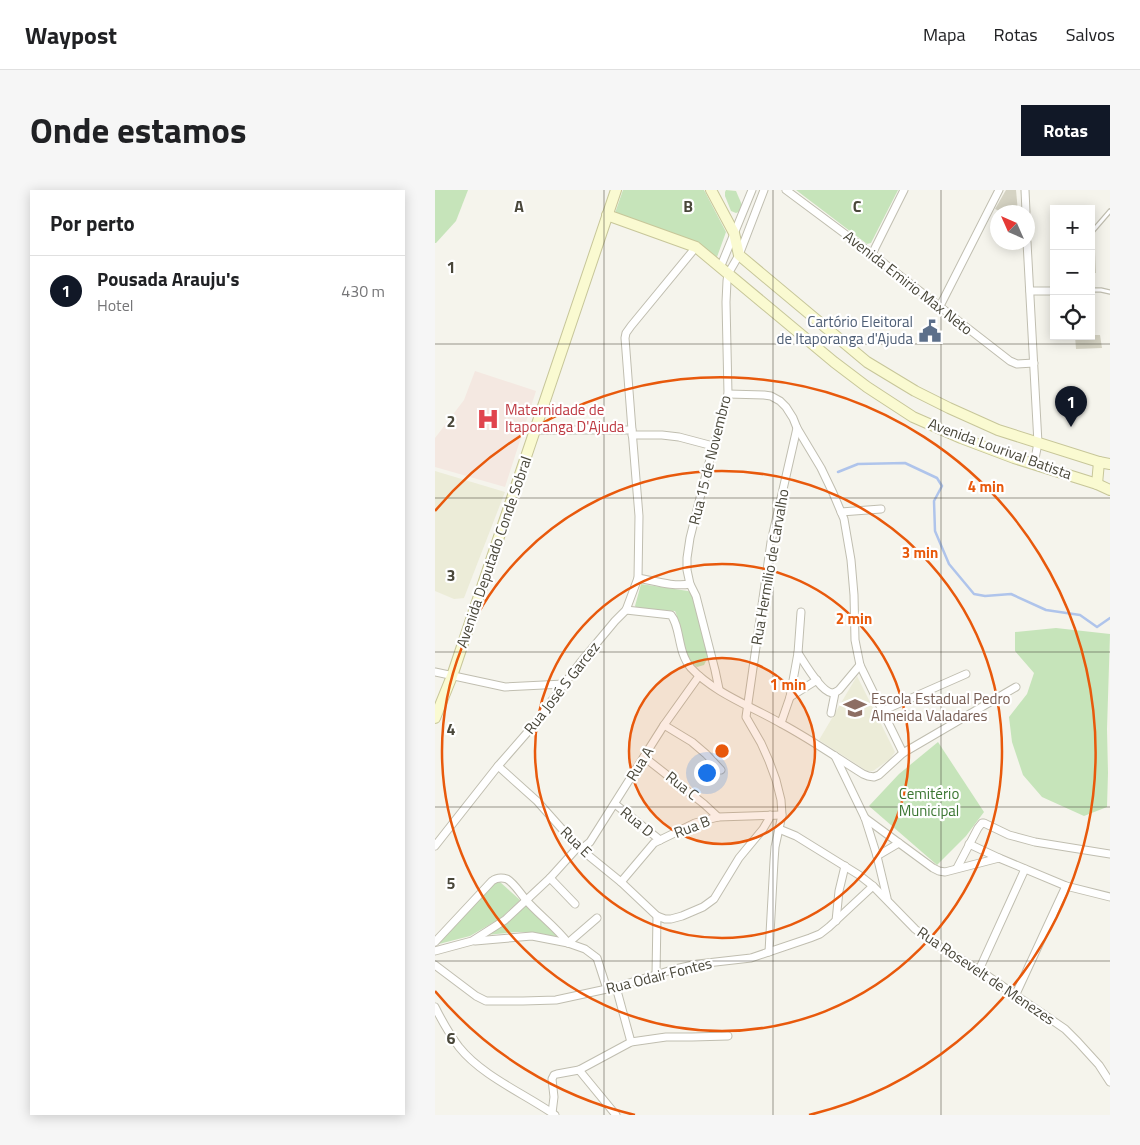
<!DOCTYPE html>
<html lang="pt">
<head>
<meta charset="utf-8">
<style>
  body { margin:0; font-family:"Titillium Web",sans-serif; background:#f6f6f6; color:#202124 }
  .controls { position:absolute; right:15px; top:15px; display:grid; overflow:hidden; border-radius:0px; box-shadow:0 2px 12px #0003 }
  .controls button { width:45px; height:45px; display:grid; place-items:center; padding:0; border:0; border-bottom:1px solid #e0e0e0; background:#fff; color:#202124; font:25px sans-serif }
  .compass { position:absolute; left:555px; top:15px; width:45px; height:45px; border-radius:50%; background:#fff; box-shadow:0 2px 12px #0003; rotate:315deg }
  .you { position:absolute; left:271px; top:582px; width:18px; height:18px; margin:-12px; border:4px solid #fff; border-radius:50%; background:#1a73e8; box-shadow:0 0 0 8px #1a73e833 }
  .badge { display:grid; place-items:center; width:32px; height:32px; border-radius:50%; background:#111827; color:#fff; font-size:16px; font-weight:700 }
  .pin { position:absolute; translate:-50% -41px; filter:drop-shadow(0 1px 2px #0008) }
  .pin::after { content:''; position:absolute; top:26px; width:18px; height:15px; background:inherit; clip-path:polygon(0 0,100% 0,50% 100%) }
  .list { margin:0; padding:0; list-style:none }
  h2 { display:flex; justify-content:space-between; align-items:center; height:65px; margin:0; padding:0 20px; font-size:21px }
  h2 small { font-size:16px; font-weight:400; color:#757577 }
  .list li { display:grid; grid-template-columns:32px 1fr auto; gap:15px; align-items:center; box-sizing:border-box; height:70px; padding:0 20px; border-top:1px solid #e0e0e0 }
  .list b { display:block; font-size:19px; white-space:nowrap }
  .list p { margin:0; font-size:16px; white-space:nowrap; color:#757577 }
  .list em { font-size:16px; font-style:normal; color:#757577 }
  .icon { flex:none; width:28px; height:28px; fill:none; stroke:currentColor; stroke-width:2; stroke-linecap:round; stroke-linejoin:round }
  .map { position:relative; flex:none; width:675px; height:925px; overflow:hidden; border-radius:0px }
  header { display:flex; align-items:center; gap:30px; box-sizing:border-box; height:70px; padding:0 25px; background:#fff; border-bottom:1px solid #e0e0e0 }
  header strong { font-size:24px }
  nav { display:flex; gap:28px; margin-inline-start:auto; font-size:18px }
  .intro { display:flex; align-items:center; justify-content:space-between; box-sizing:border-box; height:120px; padding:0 30px }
  h1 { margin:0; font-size:35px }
  .button { padding:12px 22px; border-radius:0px; background:#111827; color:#fff; font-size:18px; font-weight:700 }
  main { display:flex; gap:30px; padding:0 30px }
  aside { flex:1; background:#fff; border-radius:0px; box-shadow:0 2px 12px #0003 }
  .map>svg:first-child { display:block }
  .education { fill:#ececd8 }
  .medical { fill:#f4e8e1 }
  .green { fill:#c6e4ba }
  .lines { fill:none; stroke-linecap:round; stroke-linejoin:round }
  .stream { stroke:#afc4eb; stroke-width:2.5 }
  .building { fill:#d5d3c3 }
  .lane-casing { stroke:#c0beb0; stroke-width:5.5 }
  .street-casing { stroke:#c0beb0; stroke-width:9 }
  .secondary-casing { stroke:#c7c699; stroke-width:12 }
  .lane { stroke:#fff; stroke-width:3 }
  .street { stroke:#fff; stroke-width:7 }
  .secondary { stroke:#fafad1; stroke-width:10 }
  .grid { fill:none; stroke:#49473a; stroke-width:1; stroke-opacity:0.55 }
  .ring { fill:none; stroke:#e8590c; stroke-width:2.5 }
  .labels { text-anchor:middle; stroke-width:4.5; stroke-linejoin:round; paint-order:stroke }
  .street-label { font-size:15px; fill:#49473a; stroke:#fff }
  .service-label { font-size:15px; fill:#4e5e75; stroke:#fff; text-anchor:end }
  .health-label { font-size:15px; fill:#be3a42; stroke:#fff; text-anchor:start }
  .education-label { font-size:15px; fill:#785e54; stroke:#fff; text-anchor:start }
  .park-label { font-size:15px; fill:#3b7632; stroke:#fff }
  .grid-label { font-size:16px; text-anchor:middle; font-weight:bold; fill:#49473a; stroke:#fff; stroke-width:4.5; stroke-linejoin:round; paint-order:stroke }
  .centre { fill:#e8590c; stroke:#fff; stroke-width:2.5 }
  .ring-label { font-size:15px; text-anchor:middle; font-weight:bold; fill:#e8590c; stroke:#fff; stroke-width:4.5; stroke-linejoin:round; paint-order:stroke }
</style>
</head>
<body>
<header>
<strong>Waypost</strong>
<nav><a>Mapa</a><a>Rotas</a><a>Salvos</a></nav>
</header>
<div class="intro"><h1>Onde estamos</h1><a class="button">Rotas</a></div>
<main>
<aside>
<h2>Por perto<small></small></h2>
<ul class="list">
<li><span class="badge">1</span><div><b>Pousada Arauju's</b><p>Hotel</p></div><em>430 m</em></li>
</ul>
</aside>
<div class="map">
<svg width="675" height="925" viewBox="0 0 675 925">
  <rect width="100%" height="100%" fill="#f5f4ec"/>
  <!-- education -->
  <g class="education">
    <path d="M0,281L70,302L29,408L19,409L0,401Z"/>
    <path d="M422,486L460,562L455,569L438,581H432L384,550Z"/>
  </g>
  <!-- medical -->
  <path class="medical" d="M40,181L101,201L70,297L0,277V248L29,210Z"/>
  <!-- green -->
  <g class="green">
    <path d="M0,0H33L21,31L1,53H0Z"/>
    <path d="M188,0H269L291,42L282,67L277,66L259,51L180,23Z"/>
    <path d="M291,0L301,1L307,15L306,21L301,23L296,21L290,6V2Z"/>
    <path d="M361,0H463L436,53L432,54Z"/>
    <path d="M206,394L253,401L257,403L273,467L269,475L262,477C246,465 248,439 240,421L202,419L200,416Z"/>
    <path d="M621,438L675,444L672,539L673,583L672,617L649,626L607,607L588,585L577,552L574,527L592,504L599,483L580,461V442Z"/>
    <path d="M503,552L549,622L531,646L502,675L434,616L464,584Z"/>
    <path d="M65,692L85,710L66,728L35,746L0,755L58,694Z"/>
    <path d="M90,715L128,748L115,747L98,742H82L51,745Z"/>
  </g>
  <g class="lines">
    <!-- stream -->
    <path class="stream" d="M403,282L423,274L470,273L502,288L507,296L499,311L500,341L514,374L539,404L550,406L576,404L611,420L645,425L662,437L675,428"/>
  </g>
  <!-- building -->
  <g class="building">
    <path d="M571,0H581L583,22H567L560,19Z"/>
    <path d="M656,62H660L661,83H656Z"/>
    <path d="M656,145H665L667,158L641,159L640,146H656Z"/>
  </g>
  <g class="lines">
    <defs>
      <g id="lane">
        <path d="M656,43L675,21"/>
        <path d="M656,100H666L675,102"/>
      </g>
      <g id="street">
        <path d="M351,0L437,64L575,171L582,174L599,173"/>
        <path d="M590,0L591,22"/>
        <path d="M592,52L603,253L599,274"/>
        <path d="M437,64L469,0"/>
        <path d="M285,78L317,0"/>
        <path d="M595,101H619"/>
        <path d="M505,116L564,0"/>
        <path d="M293,204L329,205L336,206L345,211L351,217L358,228L362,238L386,278L398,303L409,329L416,370L419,405L420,450L425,475L468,563"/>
        <path d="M101,240H197"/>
        <path d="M197,245H227L244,247L278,256"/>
        <path d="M406,322L446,319"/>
        <path d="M203,388C220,391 238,397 255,394"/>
        <path d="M191,420L236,425C246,437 242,462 256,478C279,503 318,517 347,534C375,549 401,567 428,584L433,586L439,587L444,585L468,563L581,497"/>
        <path d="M363,463C369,472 386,502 397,503C400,503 401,502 404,500L425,475"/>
        <path d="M0,482L70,497L129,494"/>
        <path d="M284,499L280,480L261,406L255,394L252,380V368L255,348L271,284L293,204L291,112L292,91L293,84L304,65L329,0"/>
        <path d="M355,507L382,490"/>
        <path d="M447,521L531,484"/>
        <path d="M396,523L400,503"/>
        <path d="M346,533L355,507L363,463L366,422"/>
        <path d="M229,535L257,552L271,564L286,580"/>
        <path d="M400,566L430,628L442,666L452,708"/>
        <path d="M209,567L269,614L283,627"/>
        <path d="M63,576L102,611L143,657L186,692L222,726L230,729H236L247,726L268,717L279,709L304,668L328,639L334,629L335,625"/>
        <path d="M180,614L225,650"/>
        <path d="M430,628L498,678L504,681L510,682L564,668L631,696L675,707"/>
        <path d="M344,639L361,646L424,685L438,696L480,739L494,750L544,780L630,839L643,852L664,875L675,892"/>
        <path d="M534,654L564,668"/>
        <path d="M0,656L63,576L97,537L145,473L180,431L191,420L203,388L204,326L197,240L190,148L191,143L196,136L261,57"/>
        <path d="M442,666L464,653"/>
        <path d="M522,678L543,638L547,633H549L574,645L600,652L675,664"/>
        <path d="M115,688L140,714"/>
        <path d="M186,692L219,653L260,633L283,627L347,625"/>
        <path d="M401,731L404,701L410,676"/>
        <path d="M40,751L97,746L133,753L150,759L162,768L172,799"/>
        <path d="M0,752L57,691C61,688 66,687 72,689C79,693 85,703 91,710C104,725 121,737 133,753"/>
        <path d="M133,753L162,728"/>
        <path d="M0,761L37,751L70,730L115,688L143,657H149L155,652L229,535L264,486"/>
        <path d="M334,762L339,671L340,657L347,625L346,610L341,590L334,571L326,553L311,527L336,352L362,238"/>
        <path d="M0,775L41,806L51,811H88L121,810L181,797L240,779L263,774L316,768L375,748L385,744L394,737L438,696"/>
        <path d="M544,780L590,679"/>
        <path d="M221,785L222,726"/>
        <path d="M181,797L196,852"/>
        <path d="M580,806L631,696"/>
        <path d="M0,817C7,831 15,845 24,857C47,886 90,904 120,925"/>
        <path d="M144,880L181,925"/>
        <path d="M117,923L119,907L117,889L119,885L122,884L144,880L196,852L231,847H257L293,846"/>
      </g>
      <g id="secondary">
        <path d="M276,0L299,43L304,65L432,172L480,201L514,218L563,240L664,272L675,274"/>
        <path d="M172,25L261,57L399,172L432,197L478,227L526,248L579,268L662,294L675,300"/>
        <path d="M662,294L664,272"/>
        <path d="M0,528L17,486L181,0"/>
      </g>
    </defs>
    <!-- lane casing -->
    <use href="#lane" class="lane-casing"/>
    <!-- street casing -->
    <use href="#street" class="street-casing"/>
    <!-- secondary casing -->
    <use href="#secondary" class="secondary-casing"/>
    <!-- lane -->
    <use href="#lane" class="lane"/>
    <!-- street -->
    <use href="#street" class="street"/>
    <!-- secondary -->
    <use href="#secondary" class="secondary"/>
  </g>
  <!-- grid -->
  <path class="grid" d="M169,0V925M338,0V925M506,0V925M0,154H675M0,308H675M0,462H675M0,617H675M0,771H675"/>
  <!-- distance rings -->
  <circle cx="287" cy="561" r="93" fill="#e8590c" fill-opacity=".12"/>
  <g class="ring">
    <circle cx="287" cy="561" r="93"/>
    <circle cx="287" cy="561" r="187"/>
    <circle cx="287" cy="561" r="280"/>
    <path d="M200 925A374 374 0 0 1 0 801M0 321A374 374 0 1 1 374 925"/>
  </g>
  <!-- icons -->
  <defs>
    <symbol id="civic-bare" viewBox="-9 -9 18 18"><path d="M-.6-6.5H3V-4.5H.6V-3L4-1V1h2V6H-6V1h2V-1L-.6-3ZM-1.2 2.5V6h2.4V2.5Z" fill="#5c6f8a" stroke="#fff" stroke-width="2.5" paint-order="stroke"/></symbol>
    <symbol id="hospital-bare" viewBox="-9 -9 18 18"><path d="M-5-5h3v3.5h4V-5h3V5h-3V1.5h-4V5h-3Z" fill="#e0444e" stroke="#fff" stroke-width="2.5" paint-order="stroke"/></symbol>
    <symbol id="school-bare" viewBox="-9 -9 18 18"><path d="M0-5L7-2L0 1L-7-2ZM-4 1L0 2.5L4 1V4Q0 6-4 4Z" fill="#8d6e63" stroke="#fff" stroke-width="2.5" paint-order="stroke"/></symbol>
  </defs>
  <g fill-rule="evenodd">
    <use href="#civic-bare" x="479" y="125" width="32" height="32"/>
    <use href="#hospital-bare" x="37" y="213" width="32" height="32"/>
    <use href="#school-bare" x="404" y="502" width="32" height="32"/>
  </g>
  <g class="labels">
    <!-- street labels -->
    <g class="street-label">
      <text transform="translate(473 93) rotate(38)" y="5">Avenida Emirio Max Neto</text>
      <text transform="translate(565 259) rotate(20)" y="5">Avenida Lourival Batista</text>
      <text transform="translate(275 270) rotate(-76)" y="5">Rua 15 de Novembro</text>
      <text transform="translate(59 362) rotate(-71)" y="5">Avenida Deputado Conde Sobral</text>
      <text transform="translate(335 377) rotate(-80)" y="5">Rua Hermilio de Carvalho</text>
      <text transform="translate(127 498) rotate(-52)" y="5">Rua José S Garcez</text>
      <text transform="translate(205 574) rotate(-58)" y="5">Rua A</text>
      <text transform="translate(247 596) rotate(38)" y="5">Rua C</text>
      <text transform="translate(202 632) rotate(39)" y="5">Rua D</text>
      <text transform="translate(257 637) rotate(-21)" y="5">Rua B</text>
      <text transform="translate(141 652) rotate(44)" y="5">Rua E</text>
      <text transform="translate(224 786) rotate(-14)" y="5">Rua Odair Fontes</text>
      <text transform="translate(551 786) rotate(34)" y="5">Rua Rosevelt de Menezes</text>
    </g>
    <!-- service labels -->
    <g class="service-label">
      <text x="478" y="137">Cartório Eleitoral<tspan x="478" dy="17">de Itaporanga d'Ajuda</tspan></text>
    </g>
    <!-- health labels -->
    <g class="health-label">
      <text x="70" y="225">Maternidade de<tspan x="70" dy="17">Itaporanga D'Ajuda</tspan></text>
    </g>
    <!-- education labels -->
    <g class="education-label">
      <text x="436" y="514">Escola Estadual Pedro<tspan x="436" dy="17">Almeida Valadares</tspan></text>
    </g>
    <!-- park labels -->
    <g class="park-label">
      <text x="494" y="609">Cemitério<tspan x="494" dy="17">Municipal</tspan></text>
    </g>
  </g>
  <g class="grid-label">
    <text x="84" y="22">A</text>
    <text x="253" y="22">B</text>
    <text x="422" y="22">C</text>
    <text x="16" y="83">1</text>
    <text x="16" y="237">2</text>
    <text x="16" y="391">3</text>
    <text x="16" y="545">4</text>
    <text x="16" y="699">5</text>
    <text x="16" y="854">6</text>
  </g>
  <circle cx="287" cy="561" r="8" class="centre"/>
  <g class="ring-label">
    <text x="551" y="302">4 min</text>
    <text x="485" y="368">3 min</text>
    <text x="419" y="434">2 min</text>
    <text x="353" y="500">1 min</text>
  </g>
</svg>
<div class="controls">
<button>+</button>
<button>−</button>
<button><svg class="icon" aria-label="locate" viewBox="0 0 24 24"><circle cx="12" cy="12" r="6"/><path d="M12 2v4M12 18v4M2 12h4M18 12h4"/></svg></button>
</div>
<svg class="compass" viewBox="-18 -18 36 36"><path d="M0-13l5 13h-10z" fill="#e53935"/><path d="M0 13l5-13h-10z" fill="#757577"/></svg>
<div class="you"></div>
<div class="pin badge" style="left:636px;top:237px">1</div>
</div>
</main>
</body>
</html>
